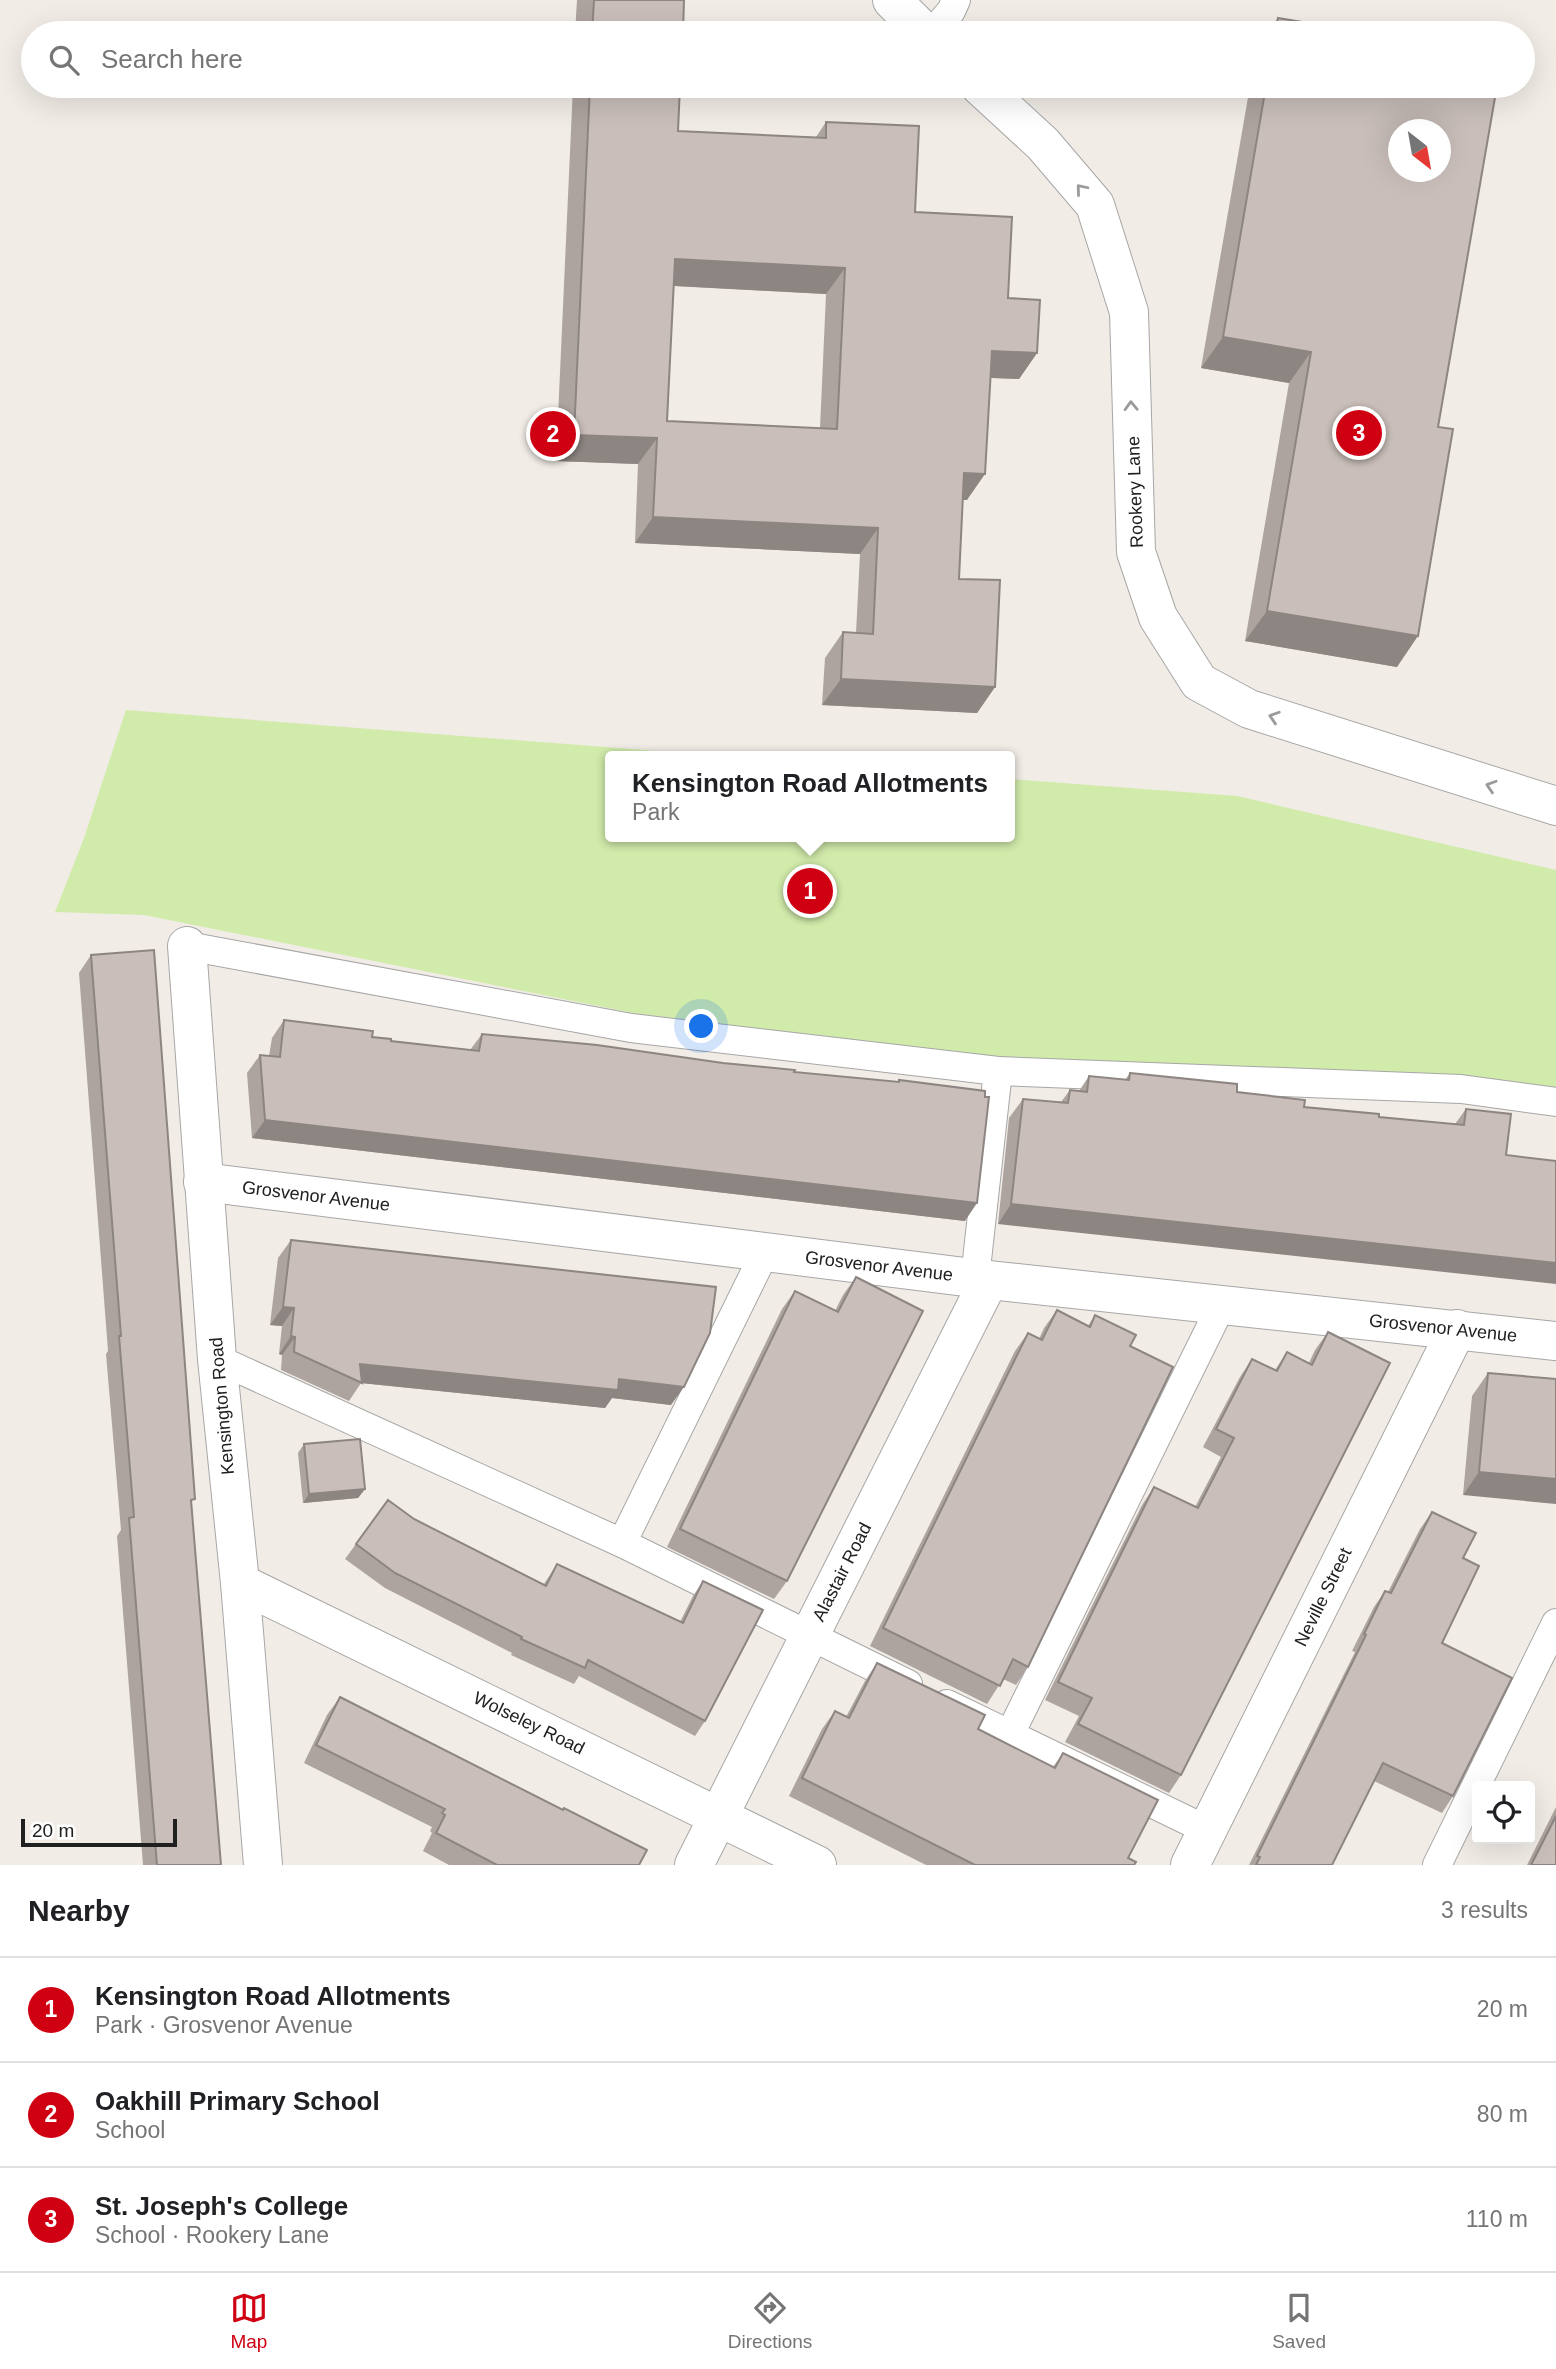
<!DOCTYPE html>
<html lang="en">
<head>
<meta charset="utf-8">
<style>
  body { margin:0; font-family:Arial,sans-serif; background:#f2f2f2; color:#202124 }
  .controls { position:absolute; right:21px; bottom:21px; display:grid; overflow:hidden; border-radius:7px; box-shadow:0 7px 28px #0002 }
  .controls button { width:63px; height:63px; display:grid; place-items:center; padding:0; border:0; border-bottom:2px solid #e0e0e0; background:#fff; color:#202124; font:35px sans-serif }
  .compass { position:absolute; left:1388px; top:119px; width:63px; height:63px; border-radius:50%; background:#fff; box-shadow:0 7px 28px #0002; rotate:149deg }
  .scale { position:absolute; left:21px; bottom:18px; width:156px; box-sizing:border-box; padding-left:7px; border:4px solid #202020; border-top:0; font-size:19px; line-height:24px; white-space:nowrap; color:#202020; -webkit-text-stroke:5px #fff; paint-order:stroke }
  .you { position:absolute; left:702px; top:1027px; width:24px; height:24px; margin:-18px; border:5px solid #fff; border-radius:50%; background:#1a73e8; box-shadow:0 0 0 10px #1a73e833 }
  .badge { display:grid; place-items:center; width:46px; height:46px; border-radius:50%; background:#d00013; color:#fff; font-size:23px; font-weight:700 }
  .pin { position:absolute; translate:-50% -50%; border:4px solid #fff; box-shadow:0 2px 7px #0006 }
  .popup { position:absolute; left:605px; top:751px; width:410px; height:91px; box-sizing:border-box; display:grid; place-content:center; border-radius:7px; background:#fff; filter:drop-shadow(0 2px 5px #0005); font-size:23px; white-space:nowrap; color:#757577 }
  .popup b { font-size:26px; color:#202124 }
  .popup::after { content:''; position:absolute; left:50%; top:100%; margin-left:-14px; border:14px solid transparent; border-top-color:#fff }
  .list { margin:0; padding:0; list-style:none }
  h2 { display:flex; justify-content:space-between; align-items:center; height:91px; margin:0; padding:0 28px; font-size:30px }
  h2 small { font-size:23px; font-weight:400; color:#757577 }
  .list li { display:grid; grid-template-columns:46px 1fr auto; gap:21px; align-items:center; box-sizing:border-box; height:105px; padding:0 28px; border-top:2px solid #e0e0e0 }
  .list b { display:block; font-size:26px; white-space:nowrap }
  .list p { margin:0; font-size:23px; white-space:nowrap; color:#757577 }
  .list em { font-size:23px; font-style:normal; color:#757577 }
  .icon { flex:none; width:38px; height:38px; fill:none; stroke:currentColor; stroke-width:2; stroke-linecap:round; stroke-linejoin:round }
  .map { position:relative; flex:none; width:1556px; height:1865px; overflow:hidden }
  .search { position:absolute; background:#fff; box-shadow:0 7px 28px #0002; left:21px; right:21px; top:21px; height:77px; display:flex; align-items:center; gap:18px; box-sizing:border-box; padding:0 24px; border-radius:38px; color:#757577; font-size:26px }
  .sheet { height:406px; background:#fff }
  nav { display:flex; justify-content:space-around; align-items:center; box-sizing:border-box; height:98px; border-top:2px solid #e0e0e0; background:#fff; font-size:19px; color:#757577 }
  nav a { display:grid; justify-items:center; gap:4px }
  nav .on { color:#d00013 }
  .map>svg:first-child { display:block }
  .grass { fill:#d1ebab }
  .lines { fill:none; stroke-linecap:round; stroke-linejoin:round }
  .lane-casing { stroke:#a7a7a7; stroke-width:30 }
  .street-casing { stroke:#a7a7a7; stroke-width:40 }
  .lane { stroke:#fff; stroke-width:28 }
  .street { stroke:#fff; stroke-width:38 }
  .wall { fill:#ada39f; fill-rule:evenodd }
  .shaded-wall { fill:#8d8582 }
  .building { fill:#c9beb9; stroke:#8d8582; stroke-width:2; fill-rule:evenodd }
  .oneway { stroke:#9b9b9b }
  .labels { text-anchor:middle; stroke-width:7; stroke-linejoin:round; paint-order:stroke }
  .street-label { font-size:18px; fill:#202020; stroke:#fff }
</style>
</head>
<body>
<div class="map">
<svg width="1556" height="1865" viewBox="0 0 1556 1865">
  <rect width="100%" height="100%" fill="#f1ece6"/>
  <!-- grass -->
  <path class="grass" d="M126,710L722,756H610V837H1010V779L1237,796L1556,870V1091L1013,1060L633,1013L144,915L55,912L84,838Z"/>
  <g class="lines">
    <defs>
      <g id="lane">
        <path d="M932,33L951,11L956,0"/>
        <path d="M187,946L631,1028L998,1071L1461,1089L1556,1102"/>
        <path d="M975,1278L998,1071"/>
        <path d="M217,1359L622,1543L908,1684"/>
        <path d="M622,1543L765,1252"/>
        <path d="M947,1704L1207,1830"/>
        <path d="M1010,1734L1222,1304"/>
        <path d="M1437,1865L1556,1623"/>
      </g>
      <g id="street">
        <path d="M892,0L925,33"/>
        <path d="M980,86L1043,144L1095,205L1129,312L1136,552L1158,617L1199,682L1249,709L1556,806"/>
        <path d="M187,946L217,1359L240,1583L263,1865"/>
        <path d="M203,1182L989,1280L1556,1341"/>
        <path d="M240,1583L817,1865"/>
        <path d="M694,1865L989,1280"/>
        <path d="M1190,1865L1457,1329"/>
      </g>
    </defs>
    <!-- lane casing -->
    <use href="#lane" class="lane-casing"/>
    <!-- street casing -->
    <use href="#street" class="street-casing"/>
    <!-- lane -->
    <use href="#lane" class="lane"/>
    <!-- street -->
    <use href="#street" class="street"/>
  </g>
  <!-- wall -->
  <g class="wall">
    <path d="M577,0H684L683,33H575Z"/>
    <path d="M1278,18L1369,33H1267Z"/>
    <path d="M573,86H680L678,131L816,137L826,122L915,212L1008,298L1037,353L1019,379L990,378L967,500H963L959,579L995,687L977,713L822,705L825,658L843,632L856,633L860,554L635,543L638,464L556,461ZM674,286L826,294L820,428L667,421Z"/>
    <path d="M1250,86H1497L1397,667L1245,641L1289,383L1201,368Z"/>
    <path d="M91,955L191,1505L221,1865H143L117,1536L121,1530L106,1354L108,1351L79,973Z"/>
    <path d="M284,1020L391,1041L470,1050L482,1034L794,1072L897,1082L899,1080L965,1221L252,1138L247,1073L260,1055L269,1056L272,1038Z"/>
    <path d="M1130,1073L1237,1092L1304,1107L1379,1117L1455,1124L1466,1109L1506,1155L998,1224L1009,1118L1023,1099L1061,1102L1070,1090L1079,1091L1089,1076L1125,1080Z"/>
    <path d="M291,1240L671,1405L612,1398L605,1408L361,1383L349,1401L281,1370L282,1355L279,1354L282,1326L270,1325L278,1258Z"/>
    <path d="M856,1277L787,1581L774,1599L667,1547L782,1309L795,1291L835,1311L843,1295Z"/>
    <path d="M1057,1310L1088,1326L1095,1315L1130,1346L1028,1667L1016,1685L1003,1679L987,1704L870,1646L1015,1351L1028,1333L1039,1339L1044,1328Z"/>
    <path d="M1328,1332L1181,1775L1169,1793L1065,1742L1079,1716L1045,1700L1142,1505L1154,1487L1195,1507L1221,1457L1203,1447L1240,1377L1252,1359L1275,1370L1287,1352L1309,1363L1315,1350Z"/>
    <path d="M1488,1373L1556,1379L1463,1495L1472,1396Z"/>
    <path d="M304,1444L365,1489L358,1498L303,1503L298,1453Z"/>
    <path d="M388,1500L414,1519L544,1584L557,1564L680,1622L693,1596L703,1581L705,1721L695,1736L579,1676L574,1684L511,1655L512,1653L385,1588L345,1559Z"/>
    <path d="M1432,1512L1463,1558L1442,1643L1453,1796L1442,1813L1374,1781L1332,1865H1249L1355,1652L1352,1651L1374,1607L1385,1591L1388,1592L1420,1529Z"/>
    <path d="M877,1663L978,1729L1053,1767L1063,1753L1128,1858L1134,1865H926L789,1796L822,1729L835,1711L846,1717L865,1681Z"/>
    <path d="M340,1697L639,1865H449L423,1851L432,1833L430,1831L432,1827L304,1763L327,1715Z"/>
    <path d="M1556,1807V1865H1527Z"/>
  </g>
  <!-- shaded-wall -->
  <g class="shaded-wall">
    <path d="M675,259L845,268L826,294L657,285Z"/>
    <path d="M1223,337L1311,352L1289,383L1201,368Z"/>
    <path d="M992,351L1037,353L1019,379L973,377Z"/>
    <path d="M574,435L657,438L638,464L556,461Z"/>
    <path d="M964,473L985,474L967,500L946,499Z"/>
    <path d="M653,517L878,528L860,554L635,543Z"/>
    <path d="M1267,611L1418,636L1397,667L1245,641Z"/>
    <path d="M841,679L995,687L977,713L822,705Z"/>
    <path d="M265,1120L977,1203L965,1221L252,1138Z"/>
    <path d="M1011,1204L1556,1263V1284L998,1224Z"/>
    <path d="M283,1307L294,1308L282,1326L270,1325Z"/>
    <path d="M291,1336L295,1337L282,1355L279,1354Z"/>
    <path d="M360,1364L619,1379L684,1387L671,1405L612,1398L605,1408L361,1383Z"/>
    <path d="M1479,1472L1556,1479V1504L1463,1495Z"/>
    <path d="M365,1489L358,1498L303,1503L309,1494Z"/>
  </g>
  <!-- building -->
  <g class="building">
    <path d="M594,0H684L683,33H592Z"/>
    <path d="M1278,18L1369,33H1275Z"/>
    <path d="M590,86H680L678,131L826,138V122L919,126L915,212L1012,217L1008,298L1040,300L1037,353L992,351L985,474L964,473L959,579L1000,580L995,687L841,679L843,632L873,634L878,528L653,517L657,438L574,435ZM675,259L845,268L837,429L667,421Z"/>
    <path d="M1266,86H1497L1438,427L1453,429L1418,636L1267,611L1311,352L1223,337ZM1398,130H1440V172H1398Z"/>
    <path d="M154,950L195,1499L191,1500L221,1865H157L129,1518L134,1517L119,1336H121L91,955Z"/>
    <path d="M284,1020L373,1031L372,1037L391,1039V1041L479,1051L482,1034L597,1045L723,1063L795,1070L794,1072L899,1082V1080L985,1091V1097H989L977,1203L265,1120L260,1055L280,1057Z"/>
    <path d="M1130,1073L1237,1084V1092L1305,1100L1304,1107L1379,1114V1117L1464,1125L1466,1109L1511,1114L1506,1155L1556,1161V1263L1011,1204L1023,1099L1068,1103L1070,1090L1087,1092L1089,1076L1129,1080Z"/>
    <path d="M291,1240L716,1287L710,1333L684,1387L619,1379L618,1390L360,1364L362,1383L294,1352L295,1337L291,1336L294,1308L283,1307Z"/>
    <path d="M856,1277L923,1311L787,1581L680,1529L795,1291L838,1312Z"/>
    <path d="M1057,1310L1090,1327L1095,1315L1136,1335L1130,1346L1173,1367L1028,1667L1013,1659L1000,1686L883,1628L1028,1333L1042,1340Z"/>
    <path d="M1328,1332L1390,1363L1181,1775L1078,1724L1092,1698L1058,1682L1154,1487L1198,1508L1234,1438L1216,1429L1252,1359L1277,1371L1287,1352L1312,1365Z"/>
    <path d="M1488,1373L1556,1379V1479L1479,1472Z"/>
    <path d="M360,1439L365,1489L309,1494L304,1444Z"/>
    <path d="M388,1500L414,1519L546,1586L557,1564L683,1623L703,1581L763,1610L705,1721L588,1660L585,1668L521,1639L522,1637L395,1573L356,1544Z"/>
    <path d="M1432,1512L1476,1533L1463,1558L1479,1566L1442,1643L1512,1678L1453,1796L1383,1763L1332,1865H1256L1260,1857L1257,1856L1366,1635L1364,1634L1385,1591L1391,1593Z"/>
    <path d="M877,1663L985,1715L978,1729L1055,1768L1063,1753L1158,1800L1128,1858L1136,1862L1134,1865H975L802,1778L835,1711L849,1718Z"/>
    <path d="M340,1697L563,1810L564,1808L647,1850L639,1865H497L436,1833L445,1815L442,1813L445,1809L316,1745Z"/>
    <path d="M1556,1816V1865H1531Z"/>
  </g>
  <!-- one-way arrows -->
  <defs><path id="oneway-chevron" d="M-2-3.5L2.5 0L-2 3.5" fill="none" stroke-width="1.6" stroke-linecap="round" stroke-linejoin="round" transform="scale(1.75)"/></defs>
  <g class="oneway">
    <use href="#oneway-chevron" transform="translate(1081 189) rotate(-130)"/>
    <use href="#oneway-chevron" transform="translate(1131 406) rotate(-92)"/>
    <use href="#oneway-chevron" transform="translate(1274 717) rotate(-162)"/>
    <use href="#oneway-chevron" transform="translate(1491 786) rotate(-162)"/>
  </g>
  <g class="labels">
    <!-- street labels -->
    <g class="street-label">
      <text transform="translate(1135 492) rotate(-92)" y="6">Rookery Lane</text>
      <text transform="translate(316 1196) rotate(7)" y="6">Grosvenor Avenue</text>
      <text transform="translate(879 1266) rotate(7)" y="6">Grosvenor Avenue</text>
      <text transform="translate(1443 1328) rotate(6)" y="6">Grosvenor Avenue</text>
      <text transform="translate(222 1406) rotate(-95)" y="6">Kensington Road</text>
      <text transform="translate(842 1572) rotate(-63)" y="6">Alastair Road</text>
      <text transform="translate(1323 1597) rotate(-64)" y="6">Neville Street</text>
      <text transform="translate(529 1723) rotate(26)" y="6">Wolseley Road</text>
    </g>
  </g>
</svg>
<div class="controls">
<button><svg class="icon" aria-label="locate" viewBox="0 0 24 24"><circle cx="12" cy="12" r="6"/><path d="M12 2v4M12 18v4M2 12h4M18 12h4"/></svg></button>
</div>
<svg class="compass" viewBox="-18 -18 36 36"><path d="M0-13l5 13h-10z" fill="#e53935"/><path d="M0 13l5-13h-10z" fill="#757577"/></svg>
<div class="scale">20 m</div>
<div class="you"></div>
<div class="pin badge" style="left:810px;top:891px">1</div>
<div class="popup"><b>Kensington Road Allotments</b>Park</div>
<div class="pin badge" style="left:553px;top:434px">2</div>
<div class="pin badge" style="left:1359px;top:433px">3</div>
<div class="search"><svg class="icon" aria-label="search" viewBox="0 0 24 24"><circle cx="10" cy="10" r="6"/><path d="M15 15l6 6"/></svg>Search here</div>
</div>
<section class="sheet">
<h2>Nearby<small>3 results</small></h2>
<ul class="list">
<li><span class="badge">1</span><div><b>Kensington Road Allotments</b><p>Park · Grosvenor Avenue</p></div><em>20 m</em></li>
<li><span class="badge">2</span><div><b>Oakhill Primary School</b><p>School</p></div><em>80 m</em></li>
<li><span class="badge">3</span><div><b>St. Joseph's College</b><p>School · Rookery Lane</p></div><em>110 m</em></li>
</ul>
</section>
<nav>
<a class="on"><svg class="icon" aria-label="map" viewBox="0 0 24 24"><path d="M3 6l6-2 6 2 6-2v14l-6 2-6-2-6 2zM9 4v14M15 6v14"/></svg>Map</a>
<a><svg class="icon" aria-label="directions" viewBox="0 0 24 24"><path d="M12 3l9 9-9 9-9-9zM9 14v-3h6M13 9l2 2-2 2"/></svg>Directions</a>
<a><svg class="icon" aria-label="saved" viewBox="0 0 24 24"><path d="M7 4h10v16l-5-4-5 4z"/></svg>Saved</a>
</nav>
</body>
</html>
